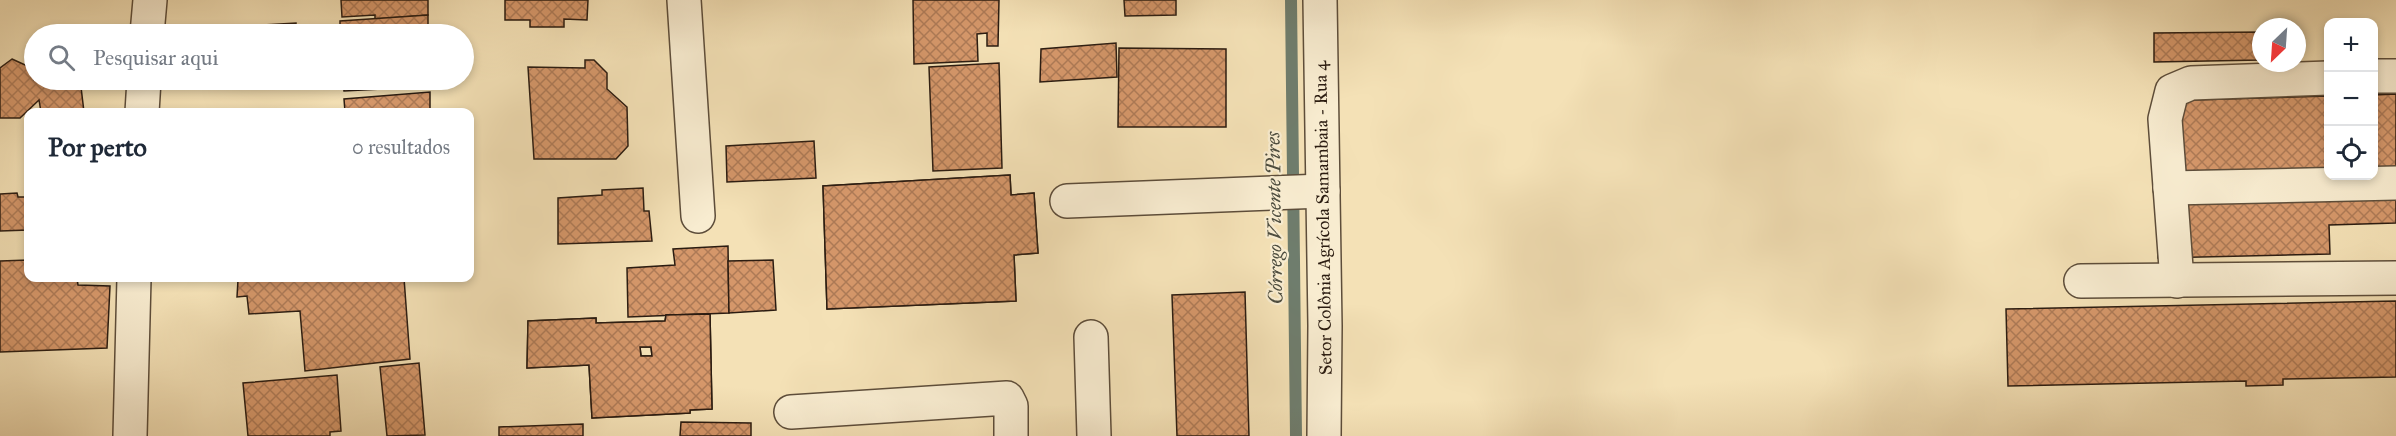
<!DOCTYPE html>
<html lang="pt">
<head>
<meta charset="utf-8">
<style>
  body { margin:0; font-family:"IM FELL Great Primer",serif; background:#f6f6f7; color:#1f2937 }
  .controls { position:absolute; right:18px; top:18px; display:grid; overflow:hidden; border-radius:12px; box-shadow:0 3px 9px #0003 }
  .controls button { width:54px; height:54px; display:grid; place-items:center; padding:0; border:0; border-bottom:2px solid #e0e1e3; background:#fff; color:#1f2937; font:30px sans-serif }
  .compass { position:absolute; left:2252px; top:18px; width:54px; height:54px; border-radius:50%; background:#fff; box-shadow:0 3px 9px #0003; rotate:205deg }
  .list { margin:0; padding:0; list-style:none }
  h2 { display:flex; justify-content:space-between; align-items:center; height:78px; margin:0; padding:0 24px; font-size:26px }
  h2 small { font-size:20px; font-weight:400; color:#747a83 }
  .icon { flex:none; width:33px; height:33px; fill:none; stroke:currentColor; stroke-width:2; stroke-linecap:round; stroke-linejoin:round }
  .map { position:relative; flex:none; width:2396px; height:436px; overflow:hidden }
  .search { position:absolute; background:#fff; box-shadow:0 3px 9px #0003; left:24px; top:24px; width:450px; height:66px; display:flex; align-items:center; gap:15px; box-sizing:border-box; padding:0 21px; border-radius:33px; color:#747a83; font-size:22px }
  .panel { position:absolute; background:#fff; box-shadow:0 3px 9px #0003; left:24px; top:108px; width:450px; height:174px; border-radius:12px }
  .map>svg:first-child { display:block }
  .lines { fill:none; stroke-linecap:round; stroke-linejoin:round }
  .stream { stroke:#6f7d6d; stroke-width:12 }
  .building { fill:url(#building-cross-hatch); stroke:#2b1c11; stroke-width:1.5; fill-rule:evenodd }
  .minor-casing { stroke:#5d4d3a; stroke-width:36 }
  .minor { stroke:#f8ecd0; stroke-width:33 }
  .labels { text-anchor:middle; stroke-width:4.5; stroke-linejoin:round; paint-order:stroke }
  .street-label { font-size:18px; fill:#2b1c11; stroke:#f8ecd0 }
  .water-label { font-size:20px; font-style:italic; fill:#4d4d3f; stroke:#f8ecd0 }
</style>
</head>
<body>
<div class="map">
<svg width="2396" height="436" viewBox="0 0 2396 436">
  <defs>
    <pattern id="building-cross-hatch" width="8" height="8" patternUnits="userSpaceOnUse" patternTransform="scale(1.5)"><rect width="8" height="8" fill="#d5976a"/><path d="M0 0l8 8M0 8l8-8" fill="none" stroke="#ad7a56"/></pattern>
  </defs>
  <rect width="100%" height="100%" fill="#f4e1b6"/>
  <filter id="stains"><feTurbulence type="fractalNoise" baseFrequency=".00333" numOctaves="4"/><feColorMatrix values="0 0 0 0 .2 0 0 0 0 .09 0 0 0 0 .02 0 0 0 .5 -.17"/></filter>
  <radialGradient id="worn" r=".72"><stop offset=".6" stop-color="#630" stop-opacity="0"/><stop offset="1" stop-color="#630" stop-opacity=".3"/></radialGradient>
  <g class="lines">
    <!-- stream -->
    <path class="stream" d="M1291,0L1296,436"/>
  </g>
  <!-- building -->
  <g class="building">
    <path d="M341,0H428V15L375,19V15L342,17Z"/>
    <path d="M505,0H588L587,20L564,19V27H530V20H505Z"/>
    <path d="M913,0H999L998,46H987V33L977,34L978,61L914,64Z"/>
    <path d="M1124,0H1176V15L1125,16Z"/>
    <path d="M428,15V33L340,34V21Z"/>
    <path d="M296,23V34H212V28Z"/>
    <path d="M2261,32V60L2154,62V33Z"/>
    <path d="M1116,43L1117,77L1040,82L1041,49Z"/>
    <path d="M1119,48L1226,49V127H1118Z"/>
    <path d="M12,59L34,69V80H73L74,88L81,87L84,112H41L39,100L20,118H0V68Z"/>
    <path d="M585,60H594L607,73V89L627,107L628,146L616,159H534L528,67L585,68Z"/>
    <path d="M999,63L1002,168L933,171L929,67Z"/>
    <path d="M343,80H421V87L344,91Z"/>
    <path d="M430,92V112H345L344,99Z"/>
    <path d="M2396,94V223L2329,225L2330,254L2158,258L2155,101L2328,96V176H2374V95Z"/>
    <path d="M814,141L816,178L727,182L726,146Z"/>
    <path d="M1010,175L1011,195L1034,193L1038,253L1014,255L1016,301L827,309L823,186Z"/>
    <path d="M1010,175L1011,195L1034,193L1038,253L1014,255L1016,301L827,309L823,186Z"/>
    <path d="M643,188L644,211H649L652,241L558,244V198L602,195V190Z"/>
    <path d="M17,193L18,197H28V230L0,231V194Z"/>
    <path d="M728,246L729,313L628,317L627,268L675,265L673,249Z"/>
    <path d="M28,260V278H77L78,285L110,286L107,348L0,352V261Z"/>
    <path d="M773,260L776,310L729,313L728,261Z"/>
    <path d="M278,278H404L410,359L305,371L300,311L249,314L247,296L237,297L238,280Z"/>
    <path d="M1245,292L1249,436H1177L1172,295Z"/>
    <path d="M2396,301V377L2283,379V385L2246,386V381L2008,386L2006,309Z"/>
    <path d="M710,314L712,409L690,410V413L592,418L589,365L527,368L528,321L596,318V323L665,321L666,315ZM640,347H651L652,356H641Z"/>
    <path d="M710,314L712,409L690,410V413L592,418L589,365L527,368L528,321L596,318V323L665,321L666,315ZM640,347H651L652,356H641Z"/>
    <path d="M419,363L425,435L387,436L380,367Z"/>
    <path d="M337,375L341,431L330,432V436H248L243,383Z"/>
    <path d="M681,422L751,423V436H680Z"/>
    <path d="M583,424V436H499V427Z"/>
  </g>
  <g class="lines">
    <defs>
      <g id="minor">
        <path d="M684,0L698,216"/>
        <path d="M1320,0L1325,326L1324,436"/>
        <path d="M147,34L150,0"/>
        <path d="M2374,76H2396"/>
        <path d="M142,112L144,80"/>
        <path d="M2170,188L2396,183"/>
        <path d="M1067,201L1323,191"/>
        <path d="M2081,281L2396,278"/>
        <path d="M2177,281L2165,119L2172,91L2191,83L2328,78"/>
        <path d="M1091,337L1094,436"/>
        <path d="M791,412L1007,398L1011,406V436"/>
        <path d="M130,436L134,278"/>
      </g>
    </defs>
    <!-- minor casing -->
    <use href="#minor" class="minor-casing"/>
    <!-- minor -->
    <use href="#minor" class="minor"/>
  </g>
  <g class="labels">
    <!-- street labels -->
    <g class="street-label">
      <text transform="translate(1323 218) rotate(-91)" y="6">Setor Colônia Agrícola Samambaia - Rua 4</text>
    </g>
    <!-- water labels -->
    <g class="water-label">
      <text transform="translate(1274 218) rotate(-91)" y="7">Córrego Vicente Pires</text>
    </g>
  </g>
  <rect width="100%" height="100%" filter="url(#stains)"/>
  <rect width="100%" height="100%" fill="url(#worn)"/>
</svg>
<div class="controls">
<button>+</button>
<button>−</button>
<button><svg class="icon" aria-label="locate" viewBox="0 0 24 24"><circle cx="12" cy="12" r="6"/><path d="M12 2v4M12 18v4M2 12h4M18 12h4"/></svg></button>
</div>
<svg class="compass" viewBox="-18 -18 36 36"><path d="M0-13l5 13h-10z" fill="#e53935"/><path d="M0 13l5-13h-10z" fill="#747a83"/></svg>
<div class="search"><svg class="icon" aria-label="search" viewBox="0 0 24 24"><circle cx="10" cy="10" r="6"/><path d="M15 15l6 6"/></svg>Pesquisar aqui</div>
<section class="panel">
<h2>Por perto<small>0 resultados</small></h2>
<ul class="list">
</ul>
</section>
</div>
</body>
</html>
